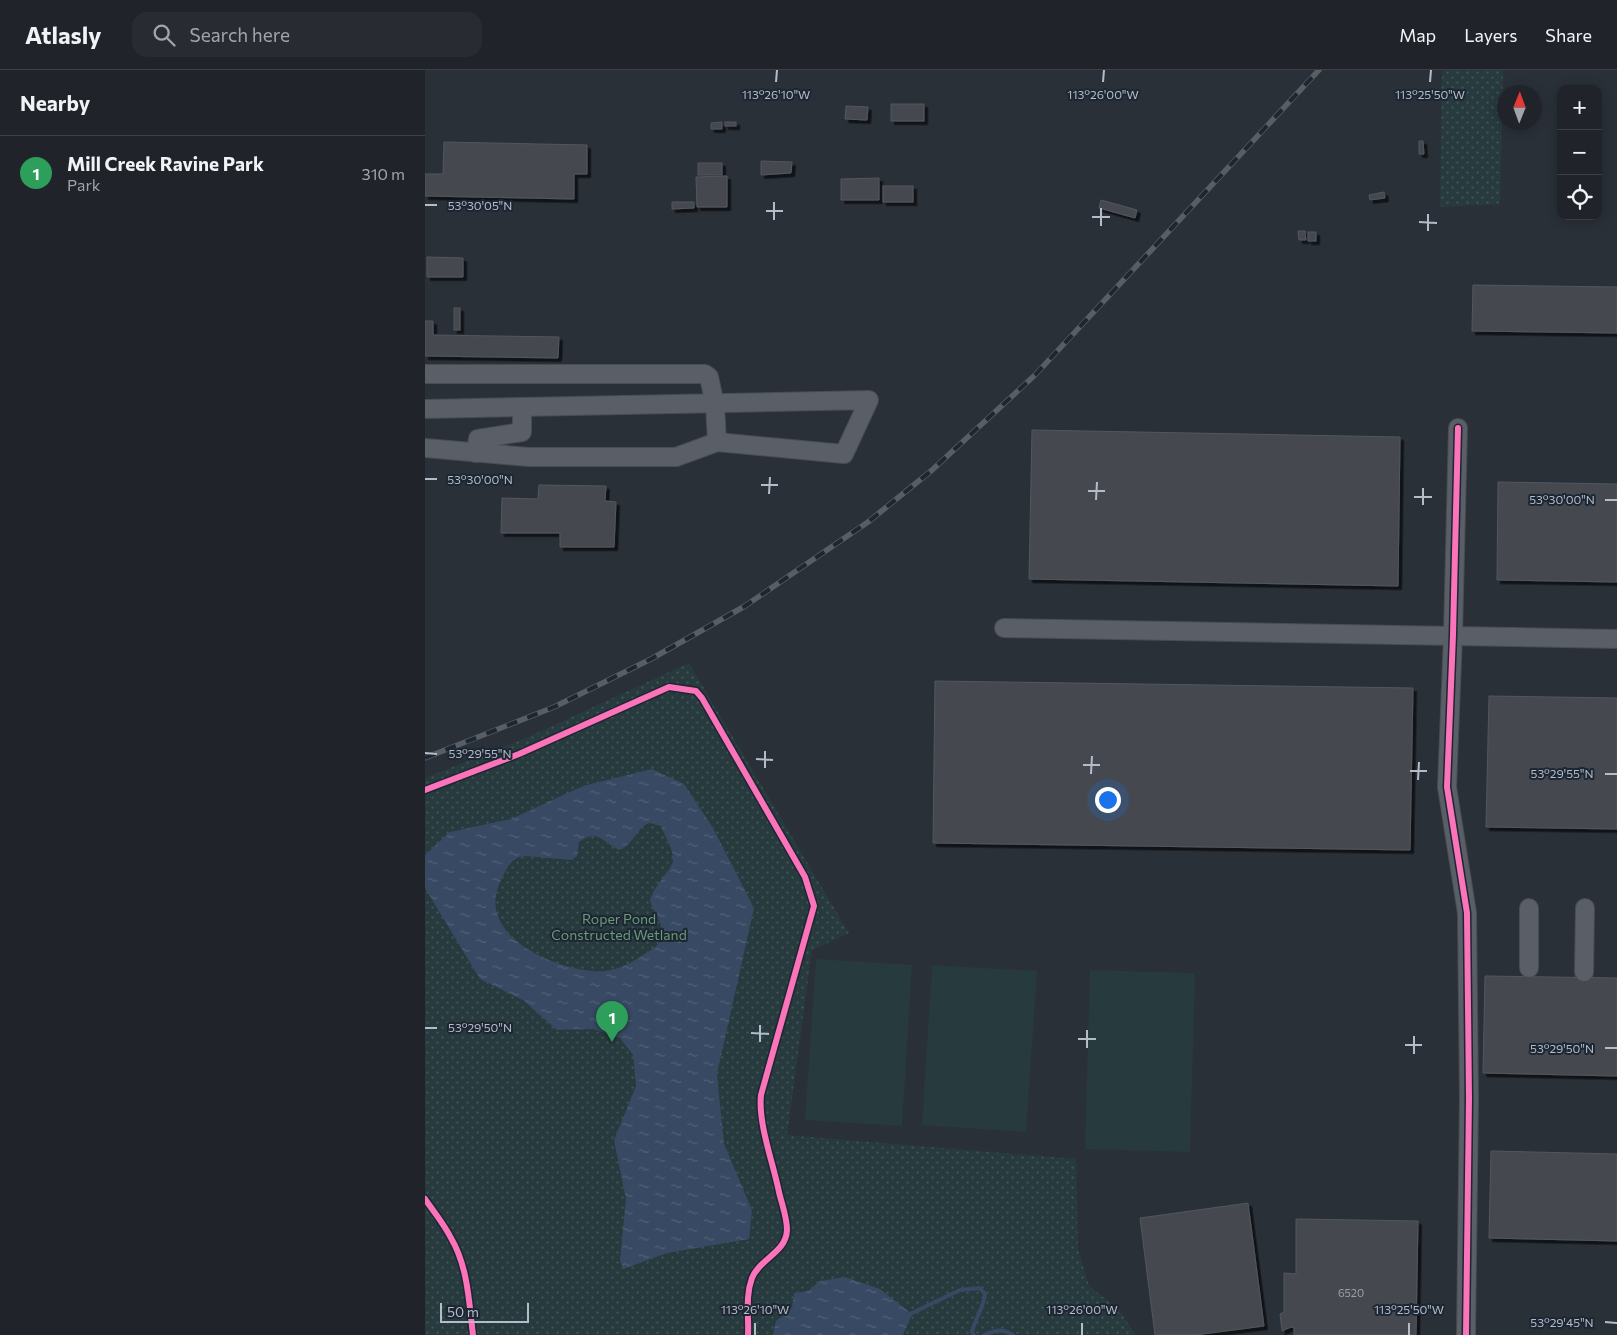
<!DOCTYPE html>
<html lang="en">
<head>
<meta charset="utf-8">
<style>
  body { margin:0; font-family:Commissioner,sans-serif; background:#282c32; color:#f1f3f6 }
  .controls { position:absolute; right:15px; top:15px; display:grid; overflow:hidden; border-radius:10px; box-shadow:0 2px 12px #0003 }
  .controls button { width:45px; height:45px; display:grid; place-items:center; padding:0; border:0; border-bottom:1px solid #3d4147; background:#20242a; color:#f1f3f6; font:25px sans-serif }
  .compass { position:absolute; left:1072px; top:15px; width:45px; height:45px; border-radius:50%; background:#20242a; box-shadow:0 2px 12px #0003; rotate:1deg }
  .scale { position:absolute; left:15px; bottom:12px; width:89px; box-sizing:border-box; padding-left:5px; border:2px solid #b4bcc9; border-top:0; font-size:14px; line-height:18px; white-space:nowrap; color:#b4bcc9; -webkit-text-stroke:4px #1d2633; paint-order:stroke }
  .you { position:absolute; left:682px; top:729px; width:18px; height:18px; margin:-12px; border:4px solid #fff; border-radius:50%; background:#1a73e8; box-shadow:0 0 0 8px #1a73e833 }
  .badge { display:grid; place-items:center; width:32px; height:32px; border-radius:50%; background:#848b96; color:#fff; font-size:16px; font-weight:700 }
  .pin { position:absolute; translate:-50% -41px; filter:drop-shadow(0 1px 2px #0008) }
  .pin::after { content:''; position:absolute; top:26px; width:18px; height:15px; background:inherit; clip-path:polygon(0 0,100% 0,50% 100%) }
  .list { margin:0; padding:0; list-style:none }
  h2 { display:flex; justify-content:space-between; align-items:center; height:65px; margin:0; padding:0 20px; font-size:21px }
  h2 small { font-size:16px; font-weight:400; color:#a2a4a8 }
  .list li { display:grid; grid-template-columns:32px 1fr auto; gap:15px; align-items:center; box-sizing:border-box; height:75px; padding:0 20px; border-top:1px solid #3d4147 }
  .list b { display:block; font-size:19px; white-space:nowrap }
  .list p { margin:0; font-size:16px; white-space:nowrap; color:#a2a4a8 }
  .list em { font-size:16px; font-style:normal; color:#a2a4a8 }
  .icon { flex:none; width:28px; height:28px; fill:none; stroke:currentColor; stroke-width:2; stroke-linecap:round; stroke-linejoin:round }
  .map { position:relative; flex:none; width:1192px; height:1265px; overflow:hidden }
  header { display:flex; align-items:center; gap:30px; box-sizing:border-box; height:70px; padding:0 25px; background:#20242a; border-bottom:1px solid #3d4147 }
  header strong { font-size:24px }
  nav { display:flex; gap:28px; margin-inline-start:auto; font-size:18px }
  .search { width:350px; height:45px; background:#282c32; display:flex; align-items:center; gap:12px; box-sizing:border-box; padding:0 18px; border-radius:15px; color:#a2a4a8; font-size:19px }
  main { display:flex }
  aside { flex:1; background:#20242a }
  .map>svg:first-child { display:block }
  .green { fill:#273a3e }
  .park { fill:url(#park-dots) }
  .water { fill:url(#water-ripples); fill-rule:evenodd }
  .lines { fill:none; stroke-linecap:round; stroke-linejoin:round }
  .stream { stroke:#384963; stroke-width:4 }
  .building { fill:#444950; stroke:#52575f; filter:url(#shadow) }
  .minor-casing { stroke:#484c53; stroke-width:20 }
  .minor { stroke:#5a5e66; stroke-width:18 }
  .rail-casing { stroke:#595d64; stroke-width:5.5 }
  .rail { stroke:#1d2633; stroke-width:4; stroke-dasharray:11; stroke-linecap:butt }
  .cycleway-casing { stroke:#1d2633; stroke-width:9 }
  .cycleway { stroke:#fb73b8; stroke-width:6 }
  .ticks { fill:none; stroke:#b4bcc9; stroke-width:2 }
  .labels { text-anchor:middle; stroke-width:4; stroke-linejoin:round; paint-order:stroke }
  .number-label { font-size:11px; fill:#989fab }
  .park-label { font-size:14px; fill:#6b9a76; stroke:#1d2633 }
  .ticks-label { font-size:12px; text-anchor:middle; fill:#b4bcc9; stroke:#1d2633; stroke-width:4; stroke-linejoin:round; paint-order:stroke }
</style>
</head>
<body>
<header>
<strong>Atlasly</strong>
<div class="search"><svg class="icon" aria-label="search" viewBox="0 0 24 24"><circle cx="10" cy="10" r="6"/><path d="M15 15l6 6"/></svg>Search here</div>
<nav><a>Map</a><a>Layers</a><a>Share</a></nav>
</header>
<main>
<aside>
<h2>Nearby<small></small></h2>
<ul class="list">
<li><span class="badge" style="background:#2e9e5b">1</span><div><b>Mill Creek Ravine Park</b><p>Park</p></div><em>310 m</em></li>
</ul>
</aside>
<div class="map">
<svg width="1192" height="1265" viewBox="0 0 1192 1265">
  <defs>
    <pattern id="park-dots" width="8" height="8" patternUnits="userSpaceOnUse" patternTransform="scale(1.25)"><rect width="8" height="8" fill="#273a3e"/><path d="M2 2h.1M6 6h.1" fill="none" stroke="#445559" stroke-width="1.8" stroke-linecap="round"/></pattern>
    <pattern id="water-ripples" width="26" height="14" patternUnits="userSpaceOnUse" patternTransform="scale(1.25)"><rect width="26" height="14" fill="#384963"/><path d="M2 4q2-2 4 0t4 0M15 11q2-2 4 0t4 0" fill="none" stroke="#526178"/></pattern>
    <filter id="shadow"><feDropShadow dx="3.5" dy="3.5" stdDeviation="0" flood-color="#0009"/></filter>
  </defs>
  <rect width="100%" height="100%" fill="#2a3038"/>
  <!-- green -->
  <g class="green">
    <path d="M391,889L487,895L477,1056L380,1050Z"/>
    <path d="M507,895L612,901L601,1062L497,1055Z"/>
    <path d="M665,900L770,903L765,1082L660,1079Z"/>
  </g>
  <!-- park -->
  <g class="park">
    <path d="M1017,0H1078L1075,134L1015,137Z"/>
    <path d="M264,593L424,863L387,880L362,1065L651,1089L653,1179L664,1216L693,1239L711,1265H0V708L101,668Z"/>
  </g>
  <!-- water -->
  <g class="water">
    <path d="M227,699L259,714L288,758L329,838L292,1004L299,1074L327,1140L324,1169L242,1183L198,1199L195,1190L201,1129L189,1070L211,1016L208,985L195,968L168,959L132,960L98,930L55,909L0,818V785L25,762L86,749L158,716ZM224,753L236,756C239,765 249,780 248,790C248,799 228,816 225,831C229,843 239,854 236,867C235,876 226,880 218,885C204,895 187,903 168,901C126,898 49,864 76,810C82,798 86,787 101,786L147,790L152,786L154,772C174,759 176,771 194,780C208,776 211,758 224,753Z"/>
    <path d="M420,1207L455,1219L487,1244L478,1265H348L351,1251L367,1238L369,1223L383,1221L395,1211Z"/>
  </g>
  <g class="lines">
    <!-- stream -->
    <g class="stream">
      <path d="M483,1245L535,1220L555,1218L560,1224C559,1237 550,1249 547,1262L549,1265"/>
      <path d="M559,1265C571,1260 577,1258 588,1265"/>
    </g>
  </g>
  <!-- building -->
  <g class="building">
    <rect x="466" y="34" width="33" height="17"/>
    <path d="M421,36L443,37L442,50L420,49Z"/>
    <path d="M297,52V59H286V53Z"/>
    <rect x="300" y="52" width="11" height="4"/>
    <path d="M994,71H998L999,84H994Z"/>
    <path d="M19,72L162,75V104H149V129L0,126V104H18Z"/>
    <path d="M336,91L367,92L366,103L336,105Z"/>
    <rect x="273" y="93" width="24" height="12"/>
    <path d="M302,106V137H272L271,107Z"/>
    <path d="M454,108V130H416V109Z"/>
    <rect x="458" y="116" width="30" height="16"/>
    <path d="M959,122L960,128L945,130L944,125Z"/>
    <path d="M676,130L712,140L710,148L674,138Z"/>
    <path d="M247,132H269V138L247,139Z"/>
    <path d="M873,161H880L881,170H874Z"/>
    <rect x="883" y="162" width="8" height="9"/>
    <path d="M2,187L38,188V207H2Z"/>
    <path d="M1048,215L1192,217V263L1047,261Z"/>
    <rect x="29" y="238" width="6" height="22"/>
    <path d="M0,251H8V265L134,267L133,288L0,286Z"/>
    <path d="M607,360L975,367L973,516L604,509Z"/>
    <path d="M1073,412L1192,414V512L1072,510Z"/>
    <path d="M114,415L181,416L180,431L191,432L189,477H135V463H76L77,428L113,429Z"/>
    <path d="M510,611L988,618L985,780L508,773Z"/>
    <path d="M1064,626L1192,628V759L1061,757Z"/>
    <path d="M1060,906L1192,908V1006L1058,1003Z"/>
    <path d="M1066,1081L1192,1084V1171L1064,1168Z"/>
    <path d="M823,1133L839,1256L770,1265H730L715,1148Z"/>
    <path d="M871,1149L993,1151L991,1265H869V1258L866,1257L857,1261L855,1244L859,1242V1203L871,1204Z"/>
  </g>
  <g class="lines">
    <defs>
      <g id="minor">
        <path d="M0,304H280L284,307L290,335L292,372"/>
        <path d="M0,339L444,330L419,384L292,372L251,387H104L0,378"/>
        <path d="M1033,358L1028,565L1022,717L1042,843L1044,1028L1041,1265"/>
        <path d="M51,383L53,369L97,362V339"/>
        <path d="M579,558L1192,569"/>
        <path d="M1104,898V838"/>
        <path d="M1159,902L1160,838"/>
      </g>
    </defs>
    <!-- minor casing -->
    <use href="#minor" class="minor-casing"/>
    <!-- minor -->
    <use href="#minor" class="minor"/>
    <defs>
      <path id="rail" d="M0,688L129,637L226,589L320,536L443,452L506,401L610,305L894,0"/>
    </defs>
    <!-- rail casing -->
    <use href="#rail" class="rail-casing"/>
    <!-- rail -->
    <use href="#rail" class="rail"/>
    <defs>
      <g id="cycleway">
        <path d="M1033,358L1028,565L1022,717L1042,843L1044,1028L1041,1265"/>
        <path d="M0,720L94,684L244,617L271,621L277,628L380,807L389,836L336,1025C333,1054 348,1092 354,1122C357,1135 362,1147 362,1160C361,1183 335,1188 327,1208C320,1227 324,1246 323,1265"/>
        <path d="M0,1129C9,1142 19,1154 26,1168C43,1197 44,1232 48,1265"/>
      </g>
    </defs>
    <!-- cycleway casing -->
    <use href="#cycleway" class="cycleway-casing"/>
    <!-- cycleway -->
    <use href="#cycleway" class="cycleway"/>
  </g>
  <!-- ticks -->
  <path class="ticks" d="M351,12L352,0M678,12L679,0M1005,12L1006,0M0,135H12M341,141H358M667,147H685M349,150V132M994,152L1012,153M676,156V138M1003,161V144M0,409H12M336,415H353M663,421H680M344,424L345,407M989,427H1007M671,430L672,412M1180,430H1192M998,435V418M0,683L12,684M331,689L348,690M658,695H675M340,698V681M985,701H1002M666,704L667,686M1180,704H1192M993,710L994,692M0,958H12M326,963L344,964M653,969H671M335,972V955M980,975H997M662,978V960M1180,978H1192M989,984V966M1180,1252L1192,1253M330,1265V1253M657,1265V1253M984,1265V1253"/>
  <g class="labels">
    <!-- number labels -->
    <g class="number-label">
      <text x="926" y="1227">6520</text>
    </g>
    <!-- park labels -->
    <g class="park-label">
      <text x="194" y="854">Roper Pond<tspan x="194" dy="16">Constructed Wetland</tspan></text>
    </g>
  </g>
  <g class="ticks-label">
    <text x="351" y="29">113°26'10"W</text>
    <text x="678" y="29">113°26'00"W</text>
    <text x="1005" y="29">113°25'50"W</text>
    <text x="55" y="140">53°30'05"N</text>
    <text x="55" y="414">53°30'00"N</text>
    <text x="1137" y="434">53°30'00"N</text>
    <text x="55" y="688">53°29'55"N</text>
    <text x="1137" y="708">53°29'55"N</text>
    <text x="55" y="962">53°29'50"N</text>
    <text x="1137" y="983">53°29'50"N</text>
    <text x="330" y="1244">113°26'10"W</text>
    <text x="657" y="1244">113°26'00"W</text>
    <text x="984" y="1244">113°25'50"W</text>
    <text x="1137" y="1257">53°29'45"N</text>
  </g>
</svg>
<div class="controls">
<button>+</button>
<button>−</button>
<button><svg class="icon" aria-label="locate" viewBox="0 0 24 24"><circle cx="12" cy="12" r="6"/><path d="M12 2v4M12 18v4M2 12h4M18 12h4"/></svg></button>
</div>
<svg class="compass" viewBox="-18 -18 36 36"><path d="M0-13l5 13h-10z" fill="#e53935"/><path d="M0 13l5-13h-10z" fill="#a2a4a8"/></svg>
<div class="scale">50 m</div>
<div class="you"></div>
<div class="pin badge" style="left:187px;top:972px;background:#2e9e5b">1</div>
</div>
</main>
</body>
</html>
